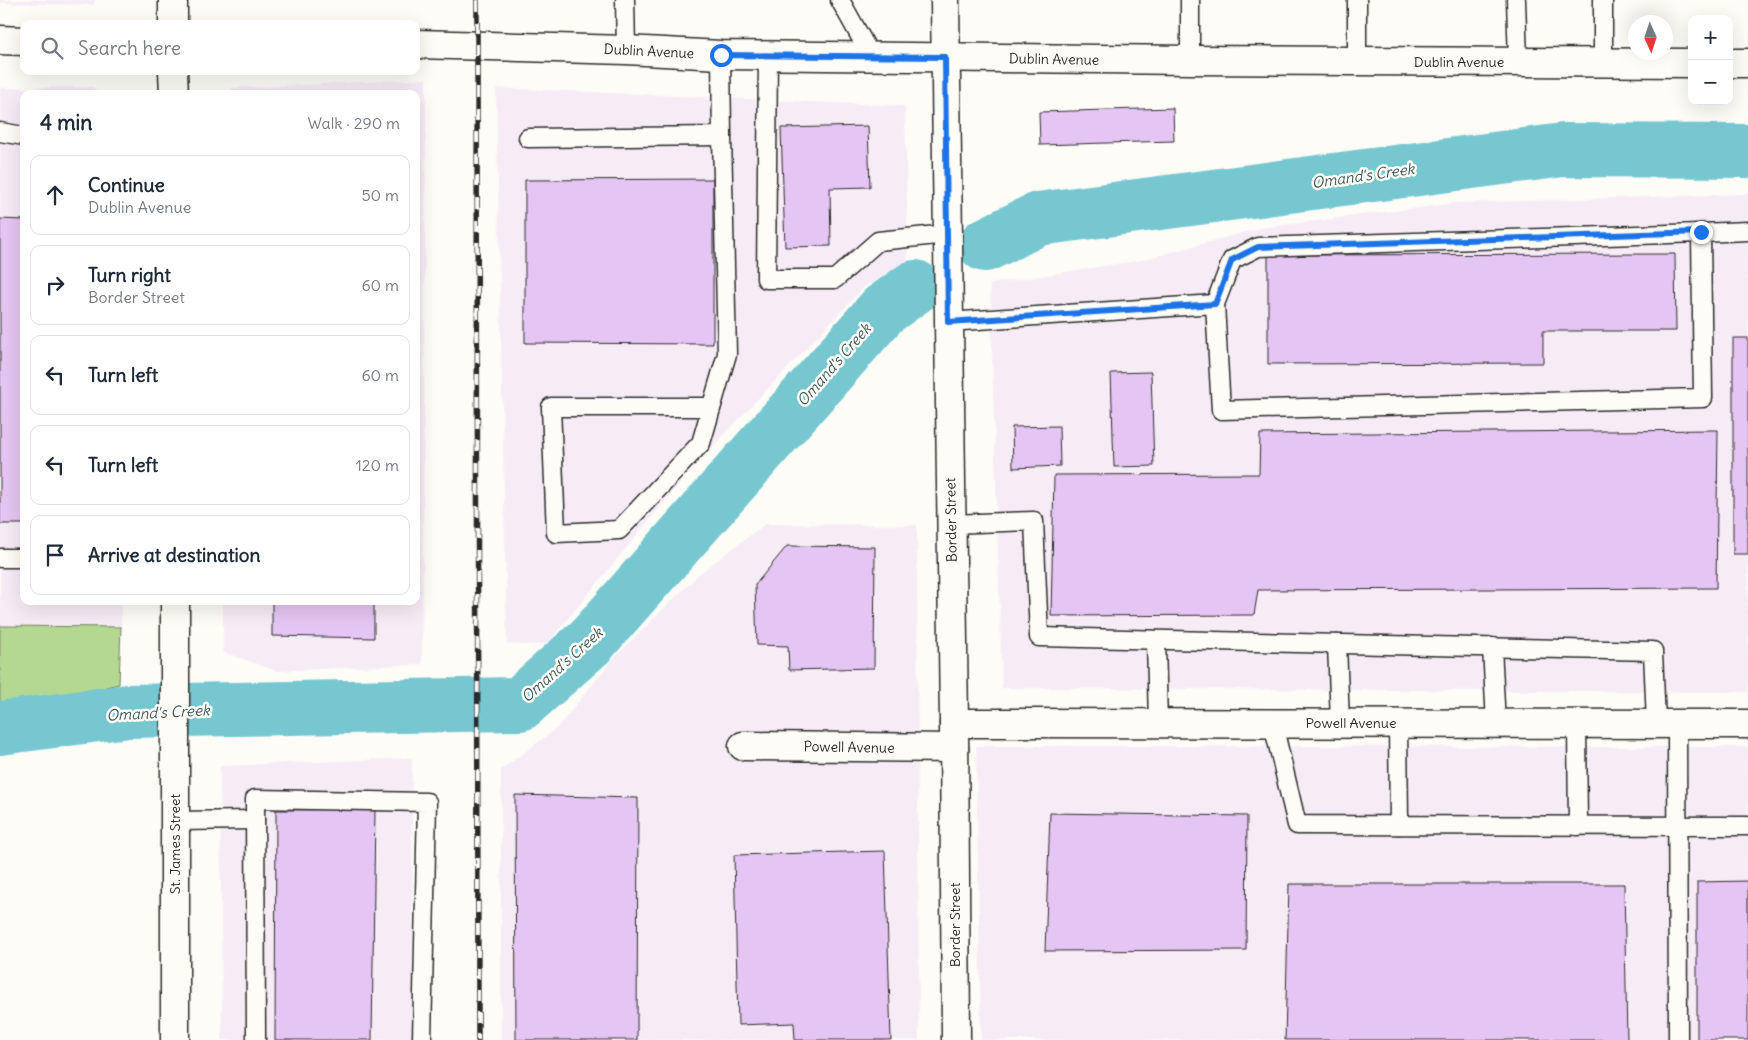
<!DOCTYPE html>
<html lang="en">
<head>
<meta charset="utf-8">
<style>
  body { margin:0; font-family:Delius,sans-serif; background:#f6f6f7; color:#1f2937 }
  .controls { position:absolute; right:15px; top:15px; display:grid; overflow:hidden; border-radius:10px; box-shadow:0 5px 20px #0002 }
  .controls button { width:45px; height:45px; display:grid; place-items:center; padding:0; border:0; border-bottom:1px solid #e0e1e3; background:#fff; color:#1f2937; font:25px sans-serif }
  .compass { position:absolute; left:1628px; top:15px; width:45px; height:45px; border-radius:50%; background:#fff; box-shadow:0 5px 20px #0002; rotate:177deg }
  .stop { position:absolute; width:15px; height:15px; margin:-11px; border:4px solid #1a73e8; border-radius:50%; background:#fff }
  .stop.end { background:#1a73e8; border-color:#fff; box-shadow:0 1px 5px #0008 }
  .list { margin:0; padding:0; list-style:none }
  h2 { display:flex; justify-content:space-between; align-items:center; height:65px; margin:0; padding:0 20px; font-size:21px }
  h2 small { font-size:16px; font-weight:400; color:#747a83 }
  .list li { display:grid; grid-template-columns:32px 1fr auto; gap:15px; align-items:center; box-sizing:border-box; height:80px; margin:0 10px 10px; padding:0 10px; border:1px solid #e0e1e3; border-radius:10px }
  .list b { display:block; font-size:19px; white-space:nowrap }
  .list p { margin:0; font-size:16px; white-space:nowrap; color:#747a83 }
  .list em { font-size:16px; font-style:normal; color:#747a83 }
  .icon { flex:none; width:28px; height:28px; fill:none; stroke:currentColor; stroke-width:2; stroke-linecap:round; stroke-linejoin:round }
  .map { position:relative; flex:none; width:1748px; height:1040px; overflow:hidden }
  .search { position:absolute; background:#fff; box-shadow:0 5px 20px #0002; left:20px; top:20px; width:400px; height:55px; display:flex; align-items:center; gap:12px; box-sizing:border-box; padding:0 18px; border-radius:10px; color:#747a83; font-size:19px }
  .panel { position:absolute; background:#fff; box-shadow:0 5px 20px #0002; left:20px; top:90px; width:400px; height:515px; border-radius:10px }
  .map>svg:first-child { display:block }
  .built { fill:#f6ecf6 }
  .green { fill:#b4d892; stroke:#70825e }
  .lines { fill:none; stroke-linecap:round; stroke-linejoin:round }
  .river { stroke:#77c7d1; stroke-width:54 }
  .building { fill:#e5c5f3; stroke:#2b2b2b }
  .lane-casing { stroke:#2b2b2b; stroke-width:21 }
  .street-casing { stroke:#2b2b2b; stroke-width:31 }
  .secondary-casing { stroke:#2b2b2b; stroke-width:31 }
  .lane { stroke:#fdfcf7; stroke-width:18 }
  .street { stroke:#fdfcf7; stroke-width:28 }
  .secondary { stroke:#fdfcf7; stroke-width:28 }
  .rail-casing { stroke:#2b2b2b; stroke-width:5.5 }
  .rail { stroke:#fdfcf7; stroke-width:4; stroke-dasharray:11; stroke-linecap:butt }
  .route { stroke:#1a73e8; stroke-width:6 }
  .labels { text-anchor:middle; stroke-width:5; stroke-linejoin:round; paint-order:stroke }
  .street-label { font-size:14px; fill:#2b2b2b; stroke:#fdfcf7 }
  .water-label { font-size:15px; font-style:italic; fill:#425a5d; stroke:#fdfcf7 }
</style>
</head>
<body>
<div class="map">
<svg width="1748" height="1040" viewBox="0 0 1748 1040">
  <rect width="100%" height="100%" fill="#fdfcf7"/>
  <filter id="ink" filterUnits="userSpaceOnUse"><feTurbulence type="fractalNoise" baseFrequency=".02" numOctaves="2"/><feDisplacementMap in="SourceGraphic" scale="10" xChannelSelector="R" yChannelSelector="G"/><feConvolveMatrix kernelMatrix="1 2 1 2 8 2 1 2 1" color-interpolation-filters="sRGB"/></filter>
  <g filter="url(#ink)">
    <!-- built -->
    <g class="built">
      <path d="M0,0H96L93,5L0,3Z"/>
      <path d="M426,79L422,664L277,671L223,652V601H416V94H228L231,88Z"/>
      <path d="M93,87L100,94H24V601H121V627L0,626V88Z"/>
      <path d="M496,88L905,106L908,261L864,287L828,325L690,471L547,644L525,645L507,644Z"/>
      <path d="M1748,194V692L1002,688L990,284L1142,260L1261,228L1456,203Z"/>
      <path d="M765,524L917,525L919,1040H501V770L557,728L614,658L699,574Z"/>
      <path d="M976,746L1748,747V1040H981Z"/>
      <path d="M412,758L413,1040H222L220,766Z"/>
    </g>
    <!-- green -->
    <path class="green" d="M0,626L121,627L119,684L0,712Z"/>
    <g class="lines">
      <!-- river -->
      <g class="river">
        <path d="M985,245L1038,219L1563,150L1748,151"/>
        <path d="M0,728L128,711L520,704L591,641L883,310L915,287"/>
      </g>
    </g>
    <!-- building -->
    <g class="building">
      <path d="M1173,108L1174,141L1040,145L1039,112Z"/>
      <path d="M868,126L870,187L830,188L831,246L785,247L781,128Z"/>
      <path d="M713,179V344L525,343V180Z"/>
      <path d="M0,219L24,220V524H0Z"/>
      <path d="M1675,254L1676,331H1543V363L1268,364V255Z"/>
      <rect x="1733" y="338" width="15" height="216"/>
      <path d="M1151,372L1154,466L1114,467L1111,373Z"/>
      <path d="M1059,426L1060,466L1013,468L1012,427Z"/>
      <path d="M1718,430L1716,588L1258,590L1254,615L1051,616L1054,475L1259,474L1260,434Z"/>
      <path d="M787,546L875,547L874,668L789,670L788,646L757,645L755,585Z"/>
      <path d="M272,601H374V638L272,636Z"/>
      <path d="M515,795L638,798L637,1040H516Z"/>
      <path d="M375,809L372,1040H275L276,810Z"/>
      <path d="M1050,813L1247,816L1246,950L1045,951Z"/>
      <path d="M885,851L891,1040H795L794,1023L738,1025L734,855Z"/>
      <path d="M1748,881V1040H1697V882Z"/>
      <path d="M1289,884H1624L1627,1040H1285Z"/>
    </g>
    <g class="lines">
      <defs>
        <g id="lane">
          <path d="M625,0L626,50"/>
          <path d="M840,0L871,56"/>
          <path d="M1516,0L1518,62"/>
          <path d="M768,55L766,279H835L878,241L947,234"/>
          <path d="M1190,60V0"/>
          <path d="M1357,61V0"/>
          <path d="M1603,63V0"/>
          <path d="M0,132L24,136"/>
          <path d="M528,138L722,136L721,55"/>
          <path d="M1215,304L1232,260L1258,247L1701,233"/>
          <path d="M948,322L1215,304L1221,410L1703,398L1701,233L1748,231"/>
          <path d="M711,407H551L556,533L619,530L701,443L727,354L722,136"/>
          <path d="M951,524L1034,521L1039,637L1653,651L1656,723"/>
          <path d="M0,558H24"/>
          <path d="M1156,640L1158,724"/>
          <path d="M1337,644L1340,723"/>
          <path d="M1492,647L1496,724"/>
          <path d="M1398,723L1399,825"/>
          <path d="M1273,724L1297,825L1748,826"/>
          <path d="M1577,724L1578,826"/>
          <path d="M1677,724L1678,1040"/>
          <path d="M175,821L255,820"/>
          <path d="M256,1040L255,799L427,802L422,1040"/>
        </g>
        <g id="street">
          <path d="M945,0L954,723L956,1040"/>
          <path d="M954,723L1748,724"/>
          <path d="M743,746L954,748"/>
        </g>
        <g id="secondary">
          <path d="M173,0V24"/>
          <path d="M0,40L24,41"/>
          <path d="M416,44L626,50L721,55L1190,60L1692,63"/>
          <path d="M1729,63H1748"/>
          <path d="M173,71L174,94"/>
          <path d="M175,601V1040"/>
        </g>
      </defs>
      <!-- lane casing -->
      <use href="#lane" class="lane-casing"/>
      <!-- street casing -->
      <use href="#street" class="street-casing"/>
      <!-- secondary casing -->
      <use href="#secondary" class="secondary-casing"/>
      <!-- lane -->
      <use href="#lane" class="lane"/>
      <!-- street -->
      <use href="#street" class="street"/>
      <!-- secondary -->
      <use href="#secondary" class="secondary"/>
      <defs>
        <path id="rail" d="M477,0L478,1040"/>
      </defs>
      <!-- rail casing -->
      <use href="#rail" class="rail-casing"/>
      <!-- rail -->
      <use href="#rail" class="rail"/>
    </g>
  </g>
  <g class="lines" filter="url(#ink)">
    <!-- route -->
    <path class="route" d="M721,55L945,57L948,322L1215,304L1232,260L1258,247L1701,232"/>
  </g>
  <g class="labels">
    <!-- street labels -->
    <g class="street-label">
      <text transform="translate(649 51) rotate(3)" y="5">Dublin Avenue</text>
      <text transform="translate(1054 59) rotate(1)" y="5">Dublin Avenue</text>
      <text x="1459" y="67">Dublin Avenue</text>
      <text transform="translate(951 520) rotate(-91)" y="5">Border Street</text>
      <text x="1351" y="728">Powell Avenue</text>
      <text transform="translate(849 747) rotate(1)" y="5">Powell Avenue</text>
      <text transform="translate(175 844) rotate(-90)" y="5">St. James Street</text>
      <text transform="translate(955 925) rotate(-90)" y="5">Border Street</text>
    </g>
    <!-- water labels -->
    <g class="water-label">
      <text transform="translate(1363 176) rotate(-8)" y="5">Omand's Creek</text>
      <text transform="translate(834 365) rotate(-49)" y="5">Omand's Creek</text>
      <text transform="translate(562 665) rotate(-42)" y="5">Omand's Creek</text>
      <text transform="translate(158 713) rotate(-3)" y="5">Omand's Creek</text>
    </g>
  </g>
</svg>
<div class="controls">
<button>+</button>
<button>−</button>
</div>
<svg class="compass" viewBox="-18 -18 36 36"><path d="M0-13l5 13h-10z" fill="#e53935"/><path d="M0 13l5-13h-10z" fill="#747a83"/></svg>
<div class="stop" style="left:721px;top:55px"></div>
<div class="stop end" style="left:1701px;top:232px"></div>
<div class="search"><svg class="icon" aria-label="search" viewBox="0 0 24 24"><circle cx="10" cy="10" r="6"/><path d="M15 15l6 6"/></svg>Search here</div>
<section class="panel">
<h2>4 min<small>Walk · 290 m</small></h2>
<ul class="list">
<li><svg class="icon" aria-label="ahead" viewBox="0 0 24 24"><path d="M12 20V5M6 11l6-6 6 6"/></svg><div><b>Continue</b><p>Dublin Avenue</p></div><em>50 m</em></li>
<li><svg class="icon" aria-label="right" viewBox="0 0 24 24"><path d="M7 20v-9h11M14 6l5 5-5 5"/></svg><div><b>Turn right</b><p>Border Street</p></div><em>60 m</em></li>
<li><svg class="icon" aria-label="left" viewBox="0 0 24 24"><path d="M17 20v-9H6M10 6l-5 5 5 5"/></svg><div><b>Turn left</b></div><em>60 m</em></li>
<li><svg class="icon" aria-label="left" viewBox="0 0 24 24"><path d="M17 20v-9H6M10 6l-5 5 5 5"/></svg><div><b>Turn left</b></div><em>120 m</em></li>
<li><svg class="icon" aria-label="arrive" viewBox="0 0 24 24"><path d="M6 21V4h12l-3 4 3 4H6"/></svg><div><b>Arrive at destination</b></div></li>
</ul>
</section>
</div>
</body>
</html>
